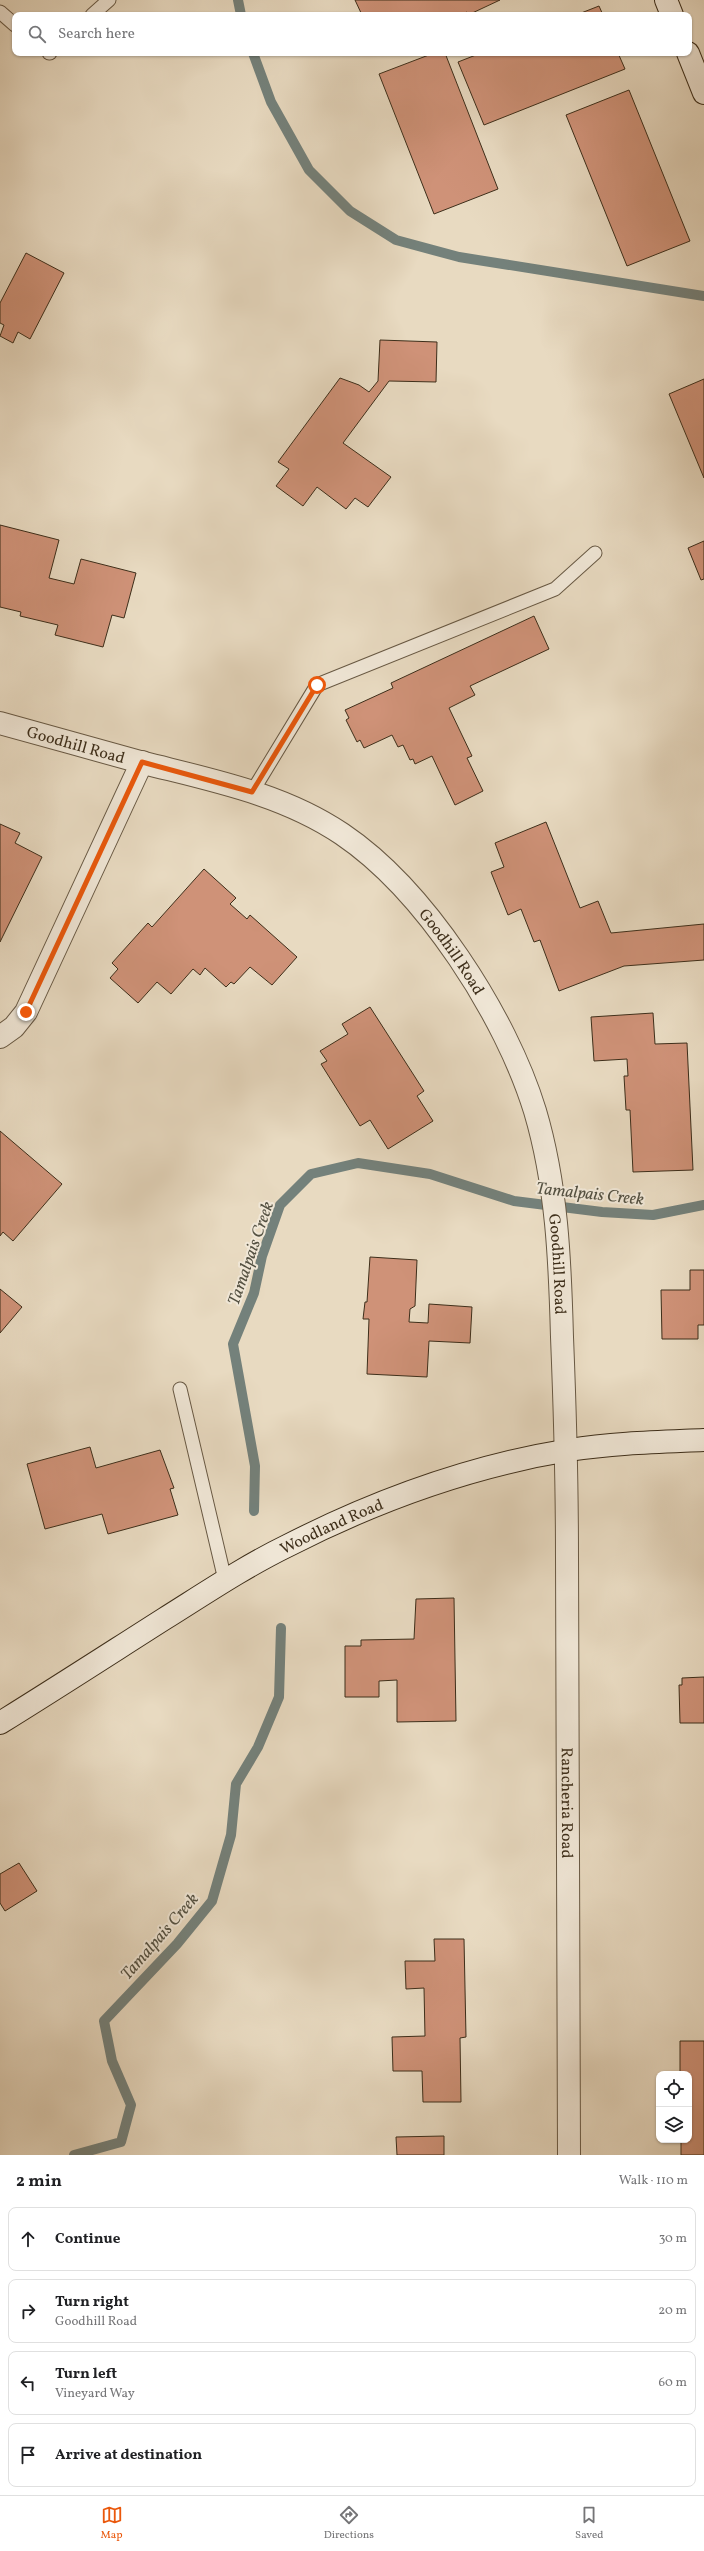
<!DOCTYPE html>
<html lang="en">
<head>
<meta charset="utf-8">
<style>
  body { margin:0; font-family:Vollkorn,serif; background:#f6f6f6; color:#202124 }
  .controls { position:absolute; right:12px; bottom:12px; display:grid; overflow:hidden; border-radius:8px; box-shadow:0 1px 3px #0004 }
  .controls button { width:36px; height:36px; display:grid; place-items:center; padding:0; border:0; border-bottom:1px solid #e0e0e0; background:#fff; color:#202124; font:20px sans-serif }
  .stop { position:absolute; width:12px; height:12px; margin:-9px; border:3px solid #ea580c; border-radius:50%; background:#fff }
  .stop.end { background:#ea580c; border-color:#fff; box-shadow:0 1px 4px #0008 }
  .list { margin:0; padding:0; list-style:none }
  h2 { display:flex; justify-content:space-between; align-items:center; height:52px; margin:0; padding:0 16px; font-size:17px }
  h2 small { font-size:13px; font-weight:400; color:#757577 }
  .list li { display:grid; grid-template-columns:26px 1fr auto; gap:12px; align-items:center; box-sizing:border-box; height:64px; margin:0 8px 8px; padding:0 8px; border:1px solid #e0e0e0; border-radius:8px }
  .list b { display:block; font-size:15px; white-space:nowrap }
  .list p { margin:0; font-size:13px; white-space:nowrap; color:#757577 }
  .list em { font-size:13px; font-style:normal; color:#757577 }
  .icon { flex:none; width:22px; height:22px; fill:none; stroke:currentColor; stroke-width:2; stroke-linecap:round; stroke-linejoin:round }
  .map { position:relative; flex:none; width:704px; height:2155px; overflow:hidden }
  .search { position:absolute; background:#fff; box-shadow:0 1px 3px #0004; left:12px; right:12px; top:12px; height:44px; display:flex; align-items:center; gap:10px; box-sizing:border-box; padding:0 14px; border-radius:8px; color:#757577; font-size:15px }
  .sheet { height:340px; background:#fff }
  nav { display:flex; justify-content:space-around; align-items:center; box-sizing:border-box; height:56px; border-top:1px solid #e0e0e0; background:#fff; font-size:11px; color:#757577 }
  nav a { display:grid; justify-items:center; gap:2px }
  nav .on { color:#ea580c }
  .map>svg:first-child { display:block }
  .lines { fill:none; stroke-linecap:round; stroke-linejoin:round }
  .stream { stroke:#74817b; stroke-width:10 }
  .building { fill:#cf9278; stroke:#3d2e1a }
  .lane-casing { stroke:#685944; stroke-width:15 }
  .street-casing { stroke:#685944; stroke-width:24 }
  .secondary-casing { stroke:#3d2e1a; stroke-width:24 }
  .lane { stroke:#f0e7d7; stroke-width:13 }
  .street { stroke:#f0e7d7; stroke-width:22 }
  .secondary { stroke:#f0e7d7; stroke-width:22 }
  .route { stroke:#ea580c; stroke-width:5 }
  .labels { text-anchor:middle; stroke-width:4; stroke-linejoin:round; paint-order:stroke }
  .street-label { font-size:16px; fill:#3d2e1a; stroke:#f0e7d7 }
  .water-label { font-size:17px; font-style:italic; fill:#545142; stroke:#f0e7d7 }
</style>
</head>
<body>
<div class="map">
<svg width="704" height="2155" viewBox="0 0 704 2155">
  <rect width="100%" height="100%" fill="#e8dac1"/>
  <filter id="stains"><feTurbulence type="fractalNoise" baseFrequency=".005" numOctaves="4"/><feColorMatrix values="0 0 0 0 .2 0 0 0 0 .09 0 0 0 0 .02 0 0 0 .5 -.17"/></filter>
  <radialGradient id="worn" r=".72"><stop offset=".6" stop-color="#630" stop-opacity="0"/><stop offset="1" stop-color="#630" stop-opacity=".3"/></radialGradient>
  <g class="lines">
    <!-- stream -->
    <g class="stream">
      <path d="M238,0L241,15"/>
      <path d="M253,53L271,102L309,170L350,211L396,240L459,257L704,296"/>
      <path d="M254,1511L255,1466L233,1344L254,1293L262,1256L280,1205L311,1174L358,1163L430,1174L514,1201L602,1212L653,1215L704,1205"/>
      <path d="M74,2155L121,2142L131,2105L112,2061L104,2021L177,1944L212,1901L231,1835L236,1784L258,1747L279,1697L281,1628"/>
    </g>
  </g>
  <!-- building -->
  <g class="building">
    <path d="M355,0H500L468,15L467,12L460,15H362Z"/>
    <path d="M599,6L603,15H576Z"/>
    <path d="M434,53H445L498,189L434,214L379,74Z"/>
    <path d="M481,53H618L625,69L484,125L458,62Z"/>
    <path d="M629,90L690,241L627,266L566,115Z"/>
    <path d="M26,253L64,273L30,339L18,332L13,343L0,336L4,325L0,323V303Z"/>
    <path d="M380,340L437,342L436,382L389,381L343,443L391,477L368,507L355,498L346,509L317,487L303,506L276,486L289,469L278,462L340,378L359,385L369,392L378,381Z"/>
    <path d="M704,379V478L669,394Z"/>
    <path d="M0,525L59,540L49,578L74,584L81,559L136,573L124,618L112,615L103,647L55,635L58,625L20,616L21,612L0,607Z"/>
    <path d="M704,541V579L701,580L688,548Z"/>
    <path d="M534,616L549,649L470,686L475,695L449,708L472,756L467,758L483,791L455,805L432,756L415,764L413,759L410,760L403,745L398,747L392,735L364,748L360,740L357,742L346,720L349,718L345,710L393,688L391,683Z"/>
    <path d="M546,822L580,908L598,901L611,933L704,924V960L624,966L559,991L540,940L534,942L521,909L508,915L491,872L504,867L495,843Z"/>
    <path d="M0,824L20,833L15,843L42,857L0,942Z"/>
    <path d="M204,869L236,898L230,904L247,919L250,915L297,957L272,985L250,967L234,984L231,982L226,987L205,968L200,975L193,969L171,994L157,982L138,1003L110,978L118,969L112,963L148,923L152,927Z"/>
    <path d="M370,1007L424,1091L417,1096L433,1121L388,1149L370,1120L360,1126L321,1064L327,1061L320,1051L348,1034L342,1024Z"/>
    <path d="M653,1013L655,1044L687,1043L693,1170L633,1172L630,1110H626L624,1076H628L627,1059L594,1061L591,1017Z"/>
    <path d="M0,1131L62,1184L13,1241L3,1232L0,1236Z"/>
    <path d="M370,1257L417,1260L415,1306L410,1309L409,1322L428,1323L429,1304L472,1307L470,1343L429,1341L427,1377L367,1374L369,1319H363L365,1302H367Z"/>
    <path d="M690,1270H704V1325H698V1339H662L661,1290H690Z"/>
    <path d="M0,1289L22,1307L0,1333Z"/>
    <path d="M90,1447L96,1468L160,1450L174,1488L170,1489L178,1515L108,1534L102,1514L45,1529L27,1464Z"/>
    <path d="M454,1598L456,1721L397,1722V1680L379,1681V1697H345V1646H361V1640L414,1639L416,1599Z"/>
    <path d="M704,1677V1723H680L679,1685H682V1678Z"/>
    <path d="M19,1863L37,1891L5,1911L0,1903V1874Z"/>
    <path d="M434,1939H464L466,2037L460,2038L461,2102H423L422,2071H393L392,2037L425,2036L424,1988L406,1989L405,1961H435Z"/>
    <path d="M680,2041H704V2155H681V2140H689V2074H680Z"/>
    <path d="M444,2136V2155H397L396,2137Z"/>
  </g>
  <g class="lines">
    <defs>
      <g id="lane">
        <path d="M0,12L15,25"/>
        <path d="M92,15L109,0"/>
        <path d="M49,53H50"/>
        <path d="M252,792L317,685L555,589L595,553"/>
        <path d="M180,1389L225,1580"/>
      </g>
      <g id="street">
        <path id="s1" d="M0,723C48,736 96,750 144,763C211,780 283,794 342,834C425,890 506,1016 535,1111C557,1185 560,1261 562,1337C565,1411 567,1484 567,1557C568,1756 568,1956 569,2155"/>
        <path d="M0,1037L14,1027L26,1012L142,762"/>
      </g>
      <g id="secondary">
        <path d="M666,0L672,15"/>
        <path d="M688,53L704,93"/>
        <path id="s2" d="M0,1723C55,1689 109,1654 164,1619C204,1594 244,1567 287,1546C375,1501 471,1466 569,1450C614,1443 659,1442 704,1440"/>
      </g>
    </defs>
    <!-- lane casing -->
    <use href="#lane" class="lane-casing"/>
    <!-- street casing -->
    <use href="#street" class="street-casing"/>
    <!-- secondary casing -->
    <use href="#secondary" class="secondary-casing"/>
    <!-- lane -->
    <use href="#lane" class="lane"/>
    <!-- street -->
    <use href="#street" class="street"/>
    <!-- secondary -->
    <use href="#secondary" class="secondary"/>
  </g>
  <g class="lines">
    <!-- route -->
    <path class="route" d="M26,1012L142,762L252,792L317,685"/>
  </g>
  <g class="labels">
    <!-- street labels -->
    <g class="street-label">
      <text dy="6" stroke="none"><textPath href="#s1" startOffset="79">Goodhill Road</textPath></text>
      <text dy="6" stroke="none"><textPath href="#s1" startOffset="523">Goodhill Road</textPath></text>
      <text dy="6" stroke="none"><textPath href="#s1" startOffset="859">Goodhill Road</textPath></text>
      <text dy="6" stroke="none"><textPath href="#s2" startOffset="386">Woodland Road</textPath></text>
      <text dy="6" stroke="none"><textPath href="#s1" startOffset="1398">Rancheria Road</textPath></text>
    </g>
    <!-- water labels -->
    <g class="water-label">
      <text transform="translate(590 1193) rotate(6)" y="6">Tamalpais Creek</text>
      <text transform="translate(250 1253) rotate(-71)" y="6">Tamalpais Creek</text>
      <text transform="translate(159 1936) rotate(-49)" y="6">Tamalpais Creek</text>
    </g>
  </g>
  <rect width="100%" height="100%" filter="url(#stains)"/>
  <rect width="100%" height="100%" fill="url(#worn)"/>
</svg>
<div class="controls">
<button><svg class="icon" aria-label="locate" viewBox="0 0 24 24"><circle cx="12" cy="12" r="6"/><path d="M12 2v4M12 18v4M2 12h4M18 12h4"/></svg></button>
<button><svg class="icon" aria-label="layers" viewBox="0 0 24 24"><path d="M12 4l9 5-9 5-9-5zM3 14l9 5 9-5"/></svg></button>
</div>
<div class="stop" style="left:317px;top:685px"></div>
<div class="stop end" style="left:26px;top:1012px"></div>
<div class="search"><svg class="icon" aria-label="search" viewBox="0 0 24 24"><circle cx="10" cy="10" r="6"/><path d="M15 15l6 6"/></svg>Search here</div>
</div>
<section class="sheet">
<h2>2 min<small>Walk · 110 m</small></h2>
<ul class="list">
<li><svg class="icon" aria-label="ahead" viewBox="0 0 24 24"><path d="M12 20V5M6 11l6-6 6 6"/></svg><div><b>Continue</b></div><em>30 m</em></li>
<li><svg class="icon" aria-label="right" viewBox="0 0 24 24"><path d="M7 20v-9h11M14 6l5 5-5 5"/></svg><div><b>Turn right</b><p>Goodhill Road</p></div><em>20 m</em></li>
<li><svg class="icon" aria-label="left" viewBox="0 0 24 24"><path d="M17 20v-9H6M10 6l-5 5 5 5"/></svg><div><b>Turn left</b><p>Vineyard Way</p></div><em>60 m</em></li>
<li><svg class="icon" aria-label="arrive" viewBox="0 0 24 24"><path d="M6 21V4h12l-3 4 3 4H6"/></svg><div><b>Arrive at destination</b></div></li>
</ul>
</section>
<nav>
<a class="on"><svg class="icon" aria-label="map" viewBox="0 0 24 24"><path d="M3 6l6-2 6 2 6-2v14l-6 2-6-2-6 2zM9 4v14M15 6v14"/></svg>Map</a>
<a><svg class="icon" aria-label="directions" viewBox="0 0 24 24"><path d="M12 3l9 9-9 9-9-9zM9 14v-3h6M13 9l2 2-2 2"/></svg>Directions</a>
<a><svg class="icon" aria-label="saved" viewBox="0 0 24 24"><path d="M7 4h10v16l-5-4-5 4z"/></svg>Saved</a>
</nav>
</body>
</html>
